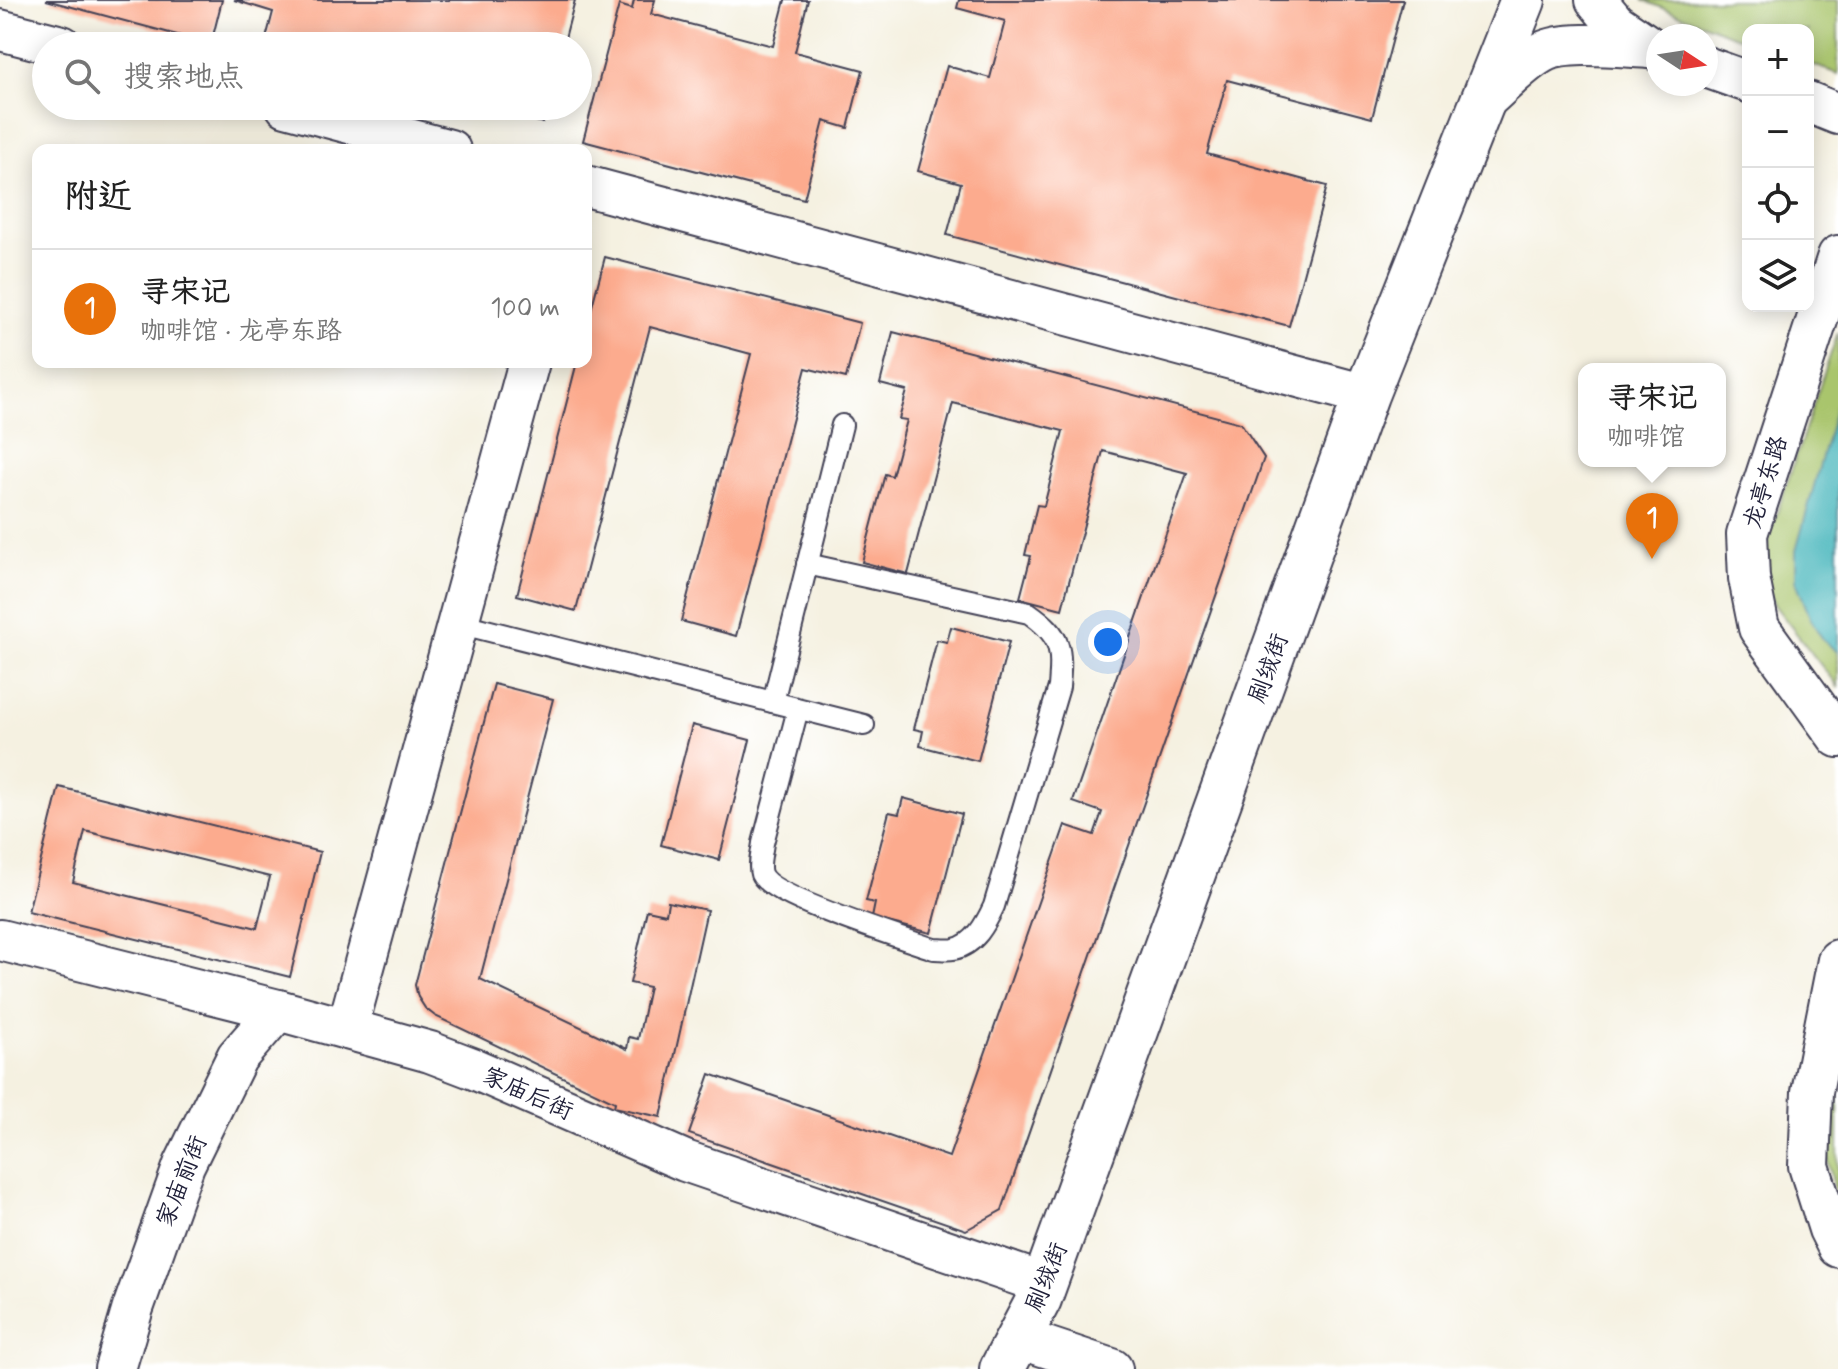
<!DOCTYPE html>
<html lang="zh">
<head>
<meta charset="utf-8">
<style>
  body { margin:0; font-family:Mynerve,"LXGW WenKai TC",sans-serif; background:#f6f6f6; color:#222 }
  .controls { position:absolute; right:24px; top:24px; display:grid; overflow:hidden; border-radius:16px; box-shadow:0 4px 20px #0003 }
  .controls button { width:72px; height:72px; display:grid; place-items:center; padding:0; border:0; border-bottom:2px solid #e0e0e0; background:#fff; color:#222; font:40px sans-serif }
  .compass { position:absolute; left:1646px; top:24px; width:72px; height:72px; border-radius:50%; background:#fff; box-shadow:0 4px 20px #0003; rotate:102deg }
  .you { position:absolute; left:1108px; top:642px; width:28px; height:28px; margin:-20px; border:6px solid #fff; border-radius:50%; background:#1a73e8; box-shadow:0 0 0 12px #1a73e833 }
  .badge { display:grid; place-items:center; width:52px; height:52px; border-radius:50%; background:#db2777; color:#fff; font-size:26px; font-weight:700 }
  .pin { position:absolute; translate:-50% -66px; filter:drop-shadow(0 2px 4px #0008) }
  .pin::after { content:''; position:absolute; top:42px; width:28px; height:24px; background:inherit; clip-path:polygon(0 0,100% 0,50% 100%) }
  .popup { position:absolute; left:1578px; top:363px; width:148px; height:104px; box-sizing:border-box; display:grid; place-content:center; border-radius:16px; background:#fff; filter:drop-shadow(0 2px 6px #0005); font-size:26px; white-space:nowrap; color:#767676 }
  .popup b { font-size:30px; color:#222 }
  .popup::after { content:''; position:absolute; left:50%; top:100%; margin-left:-16px; border:16px solid transparent; border-top-color:#fff }
  .list { margin:0; padding:0; list-style:none }
  h2 { display:flex; justify-content:space-between; align-items:center; height:104px; margin:0; padding:0 32px; font-size:34px }
  h2 small { font-size:26px; font-weight:400; color:#767676 }
  .list li { display:grid; grid-template-columns:52px 1fr auto; gap:24px; align-items:center; box-sizing:border-box; height:120px; padding:0 32px; border-top:2px solid #e0e0e0 }
  .list b { display:block; font-size:30px; white-space:nowrap }
  .list p { margin:0; font-size:26px; white-space:nowrap; color:#767676 }
  .list em { font-size:26px; font-style:normal; color:#767676 }
  .icon { flex:none; width:44px; height:44px; fill:none; stroke:currentColor; stroke-width:2; stroke-linecap:round; stroke-linejoin:round }
  .map { position:relative; flex:none; width:1838px; height:1369px; overflow:hidden }
  .search { position:absolute; background:#fff; box-shadow:0 4px 20px #0003; left:32px; top:32px; width:560px; height:88px; display:flex; align-items:center; gap:20px; box-sizing:border-box; padding:0 28px; border-radius:44px; color:#767676; font-size:30px }
  .panel { position:absolute; background:#fff; box-shadow:0 4px 20px #0003; left:32px; top:144px; width:560px; height:224px; border-radius:16px }
  .map>svg:first-child { display:block }
  .green { fill:#a9c56c; stroke:#667454; stroke-width:2 }
  .water { fill:#46b6bc; stroke:#346c7c; stroke-width:2 }
  .building { fill:#fcab8e; fill-rule:evenodd }
  .lines { fill:none; stroke-linecap:round; stroke-linejoin:round }
  .service-casing { stroke:#424154; stroke-width:24 }
  .minor-casing { stroke:#424154; stroke-width:44 }
  .tertiary-casing { stroke:#424154; stroke-width:48 }
  .service { stroke:#fff; stroke-width:20 }
  .minor { stroke:#fff; stroke-width:40 }
  .tertiary { stroke:#fff; stroke-width:44 }
  .labels { text-anchor:middle; stroke-width:7; stroke-linejoin:round; paint-order:stroke }
  .street-label { font-size:24px; fill:#22223b; stroke:#fff }
</style>
</head>
<body>
<div class="map">
<svg width="1838" height="1369" viewBox="0 0 1838 1369">
  <rect width="100%" height="100%" fill="#fff"/>
  <filter id="ink" filterUnits="userSpaceOnUse"><feTurbulence type="fractalNoise" baseFrequency=".0125" numOctaves="2"/><feDisplacementMap in="SourceGraphic" scale="16" xChannelSelector="R" yChannelSelector="G"/><feConvolveMatrix kernelMatrix="1 2 1 2 8 2 1 2 1" color-interpolation-filters="sRGB"/></filter>
  <filter id="wash" filterUnits="userSpaceOnUse"><feTurbulence type="fractalNoise" baseFrequency=".006" numOctaves="4" result="noise"/><feDisplacementMap in="SourceGraphic" scale="32" xChannelSelector="R" yChannelSelector="G"/><feGaussianBlur stdDeviation="1.8" result="paint"/><feColorMatrix in="noise" values="0 0 0 0 0 0 0 0 0 0 0 0 0 0 0 0 0 1.4 0 .05"/><feComposite in="paint" operator="in"/></filter>
  <g filter="url(#wash)">
    <rect width="100%" height="100%" fill="#f5f1e1"/>
    <!-- green -->
    <g class="green">
      <path d="M1642,0H1838V74L1808,63V30H1748V41Z"/>
      <path d="M1838,332V687L1775,606L1763,583L1765,549Z"/>
      <path d="M1838,1068V1206L1823,1137Z"/>
    </g>
    <!-- water -->
    <path class="water" d="M1838,399V652L1824,641L1811,620L1796,581V551Z"/>
    <g id="blocks">
      <!-- building -->
      <g class="building">
        <path d="M46,0H222L211,44Z"/>
        <path d="M234,0H575L563,46H264L273,12Z"/>
        <path d="M634,0H655L651,14L773,46L785,0H808L795,52L863,70L848,128L824,121L804,199L583,141L619,5L632,9Z"/>
        <path d="M959,0H1403L1372,118L1227,80L1207,154L1327,186L1289,326L947,235L961,183L918,171L947,66L990,78L1005,21L957,8Z"/>
        <path d="M481,106H548L543,123Z"/>
        <path d="M605,257L860,323L846,378L806,368L736,636L681,621L751,354L650,327L576,611L517,595L577,362H586V329Z"/>
        <path d="M893,332L1241,423L1264,458L1002,1210L966,1230L689,1134L710,1074L949,1157L1065,825L1094,835L1102,812L1073,802L1187,473L1103,451L1062,609L1020,598L1031,556L1025,555L1037,505L1044,506L1063,431L953,403L908,574L862,562L885,474L892,476L907,420L899,419L907,391L880,384Z"/>
        <path d="M951,627L1009,642L978,761L920,746L923,731L914,729L937,640L947,642Z"/>
        <path d="M494,684L553,699L480,979L627,1049L629,1037L638,1039L649,987L630,983L647,910L666,914L668,902L707,910L661,1117L614,1107L615,1102L435,1016L425,1008L418,997L415,985Z"/>
        <path d="M692,725L750,740L719,860L661,845Z"/>
        <path d="M59,787L320,852L290,977L28,912ZM85,831L270,877L257,928L73,882Z"/>
        <path d="M903,798L962,814L931,933L872,918L875,903L866,901L889,812L899,814Z"/>
      </g>
    </g>
  </g>
  <g filter="url(#ink)">
    <use href="#blocks" fill-opacity="0" stroke="#424154" stroke-width="2"/>
    <g class="lines">
      <defs>
        <g id="service">
          <path d="M458,623L864,725"/>
          <path d="M773,702L842,425"/>
          <path d="M798,709L763,843C762,852 758,865 761,874C770,897 905,939 934,949C940,949 948,950 954,949C975,945 986,923 994,906L1059,687C1062,649 1062,636 1029,613L807,564"/>
        </g>
        <g id="minor">
          <path d="M1596,0L1615,23L1653,49"/>
          <path d="M0,30L62,46"/>
          <path d="M1706,67L1748,82"/>
          <path d="M1484,101C1503,85 1521,64 1543,52C1567,40 1622,47 1650,48"/>
          <path d="M1808,102L1838,114"/>
          <path d="M286,106L450,150"/>
          <path d="M586,186L1366,395"/>
          <path d="M1838,256L1747,534L1749,578L1759,628L1838,737"/>
          <path d="M0,940L278,1010L430,1052L472,1068L685,1161L1045,1284"/>
          <path d="M1838,960L1812,1092L1809,1166L1829,1229L1838,1247"/>
          <path d="M347,1029L529,362"/>
          <path d="M1019,1338L1112,1369"/>
          <path d="M115,1369L133,1308L184,1165L237,1057L278,1010"/>
        </g>
        <path id="tertiary" d="M1002,1369L1039,1299L1366,395L1523,0"/>
      </defs>
      <!-- service casing -->
      <use href="#service" class="service-casing"/>
      <!-- minor casing -->
      <use href="#minor" class="minor-casing"/>
      <!-- tertiary casing -->
      <use href="#tertiary" class="tertiary-casing"/>
      <!-- service -->
      <use href="#service" class="service"/>
      <!-- minor -->
      <use href="#minor" class="minor"/>
      <!-- tertiary -->
      <use href="#tertiary" class="tertiary"/>
    </g>
  </g>
  <g class="labels">
    <!-- street labels -->
    <g class="street-label">
      <text transform="translate(1765 482) rotate(-73)" y="8">龙亭东路</text>
      <text transform="translate(1268 668) rotate(-70)" y="8">刷绒街</text>
      <text transform="translate(528 1093) rotate(24)" y="8">家庙后街</text>
      <text transform="translate(181 1181) rotate(-68)" y="8">家庙前街</text>
      <text transform="translate(1046 1277) rotate(-68)" y="8">刷绒街</text>
    </g>
  </g>
</svg>
<div class="controls">
<button>+</button>
<button>−</button>
<button><svg class="icon" aria-label="locate" viewBox="0 0 24 24"><circle cx="12" cy="12" r="6"/><path d="M12 2v4M12 18v4M2 12h4M18 12h4"/></svg></button>
<button><svg class="icon" aria-label="layers" viewBox="0 0 24 24"><path d="M12 4l9 5-9 5-9-5zM3 14l9 5 9-5"/></svg></button>
</div>
<svg class="compass" viewBox="-18 -18 36 36"><path d="M0-13l5 13h-10z" fill="#e53935"/><path d="M0 13l5-13h-10z" fill="#767676"/></svg>
<div class="you"></div>
<div class="pin badge" style="left:1652px;top:559px;background:#e8710a">1</div>
<div class="popup"><b>寻宋记</b>咖啡馆</div>
<div class="search"><svg class="icon" aria-label="search" viewBox="0 0 24 24"><circle cx="10" cy="10" r="6"/><path d="M15 15l6 6"/></svg>搜索地点</div>
<section class="panel">
<h2>附近<small></small></h2>
<ul class="list">
<li><span class="badge" style="background:#e8710a">1</span><div><b>寻宋记</b><p>咖啡馆 · 龙亭东路</p></div><em>100 m</em></li>
</ul>
</section>
</div>
</body>
</html>
